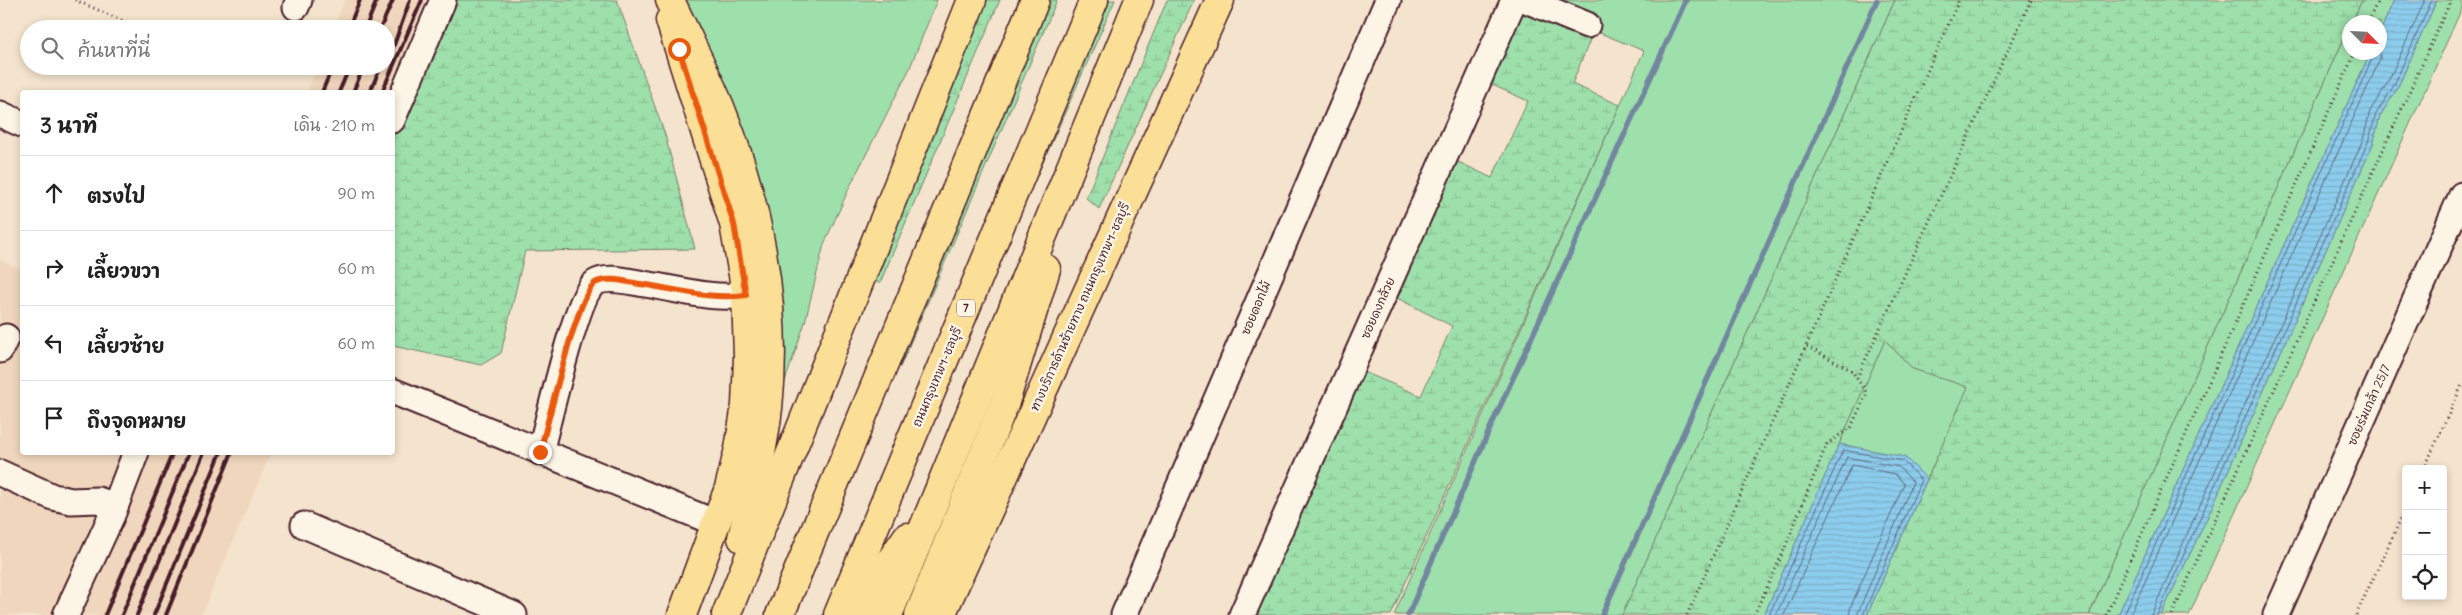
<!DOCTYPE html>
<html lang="th">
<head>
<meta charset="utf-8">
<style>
  body { margin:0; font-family:Delius,"Playpen Sans Thai",sans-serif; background:#f6f6f6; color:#222 }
  .controls { position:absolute; right:15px; bottom:15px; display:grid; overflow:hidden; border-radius:5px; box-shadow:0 2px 8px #0003 }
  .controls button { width:45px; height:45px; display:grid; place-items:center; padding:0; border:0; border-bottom:1px solid #e0e0e0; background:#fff; color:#222; font:25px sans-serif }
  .compass { position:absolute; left:2342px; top:15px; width:45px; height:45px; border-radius:50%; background:#fff; box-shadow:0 2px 8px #0003; rotate:114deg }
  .stop { position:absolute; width:15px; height:15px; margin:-11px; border:4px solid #ea580c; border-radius:50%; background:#fff }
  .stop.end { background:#ea580c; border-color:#fff; box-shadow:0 1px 5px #0008 }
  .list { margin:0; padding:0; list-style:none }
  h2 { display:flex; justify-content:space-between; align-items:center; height:65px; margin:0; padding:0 20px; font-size:21px }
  h2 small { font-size:16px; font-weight:400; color:#767676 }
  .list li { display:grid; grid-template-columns:32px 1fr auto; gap:15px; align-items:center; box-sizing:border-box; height:75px; padding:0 20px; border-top:1px solid #e0e0e0 }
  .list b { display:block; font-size:19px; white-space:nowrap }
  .list em { font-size:16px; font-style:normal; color:#767676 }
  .icon { flex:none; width:28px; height:28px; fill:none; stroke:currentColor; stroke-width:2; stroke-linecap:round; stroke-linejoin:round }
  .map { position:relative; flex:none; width:2462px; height:615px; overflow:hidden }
  .search { position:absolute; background:#fff; box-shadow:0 2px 8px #0003; left:20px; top:20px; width:375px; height:55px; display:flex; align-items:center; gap:12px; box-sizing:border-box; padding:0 18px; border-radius:28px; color:#767676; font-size:19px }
  .panel { position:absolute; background:#fff; box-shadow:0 2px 8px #0003; left:20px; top:90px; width:375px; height:365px; border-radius:5px }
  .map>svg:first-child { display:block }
  .built { fill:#efd6bc }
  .grass { fill:#9ee0ab; stroke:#74806b }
  .wetland { fill:url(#wetland-marsh); stroke:#74806b }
  .water { fill:url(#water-rules); stroke:#72879f }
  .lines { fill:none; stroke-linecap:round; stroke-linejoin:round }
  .shore { stroke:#646579; stroke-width:1 }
  .stream { stroke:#72879f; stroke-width:5.5 }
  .minor-casing { stroke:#4a1f2b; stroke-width:29 }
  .major-casing { stroke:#4a1f2b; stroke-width:31 }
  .highway-casing { stroke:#4a1f2b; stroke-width:31 }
  .path { stroke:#4a1f2b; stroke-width:3; stroke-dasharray:1 4; stroke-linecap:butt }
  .minor { stroke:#fcf5e5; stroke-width:25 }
  .major { stroke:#fbdf96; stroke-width:28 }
  .highway { stroke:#fbdf96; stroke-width:28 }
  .rail { stroke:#4a1f2b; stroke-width:4 }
  .route { stroke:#ea580c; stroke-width:6 }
  .labels { text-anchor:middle; stroke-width:5; stroke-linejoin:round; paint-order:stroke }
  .shield { fill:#fcf5e5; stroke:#7f5f63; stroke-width:1 }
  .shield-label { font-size:11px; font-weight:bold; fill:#4a1f2b }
  .street-label { font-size:12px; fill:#4a1f2b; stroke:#fcf5e5 }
</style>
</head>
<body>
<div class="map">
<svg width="2462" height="615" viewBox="0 0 2462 615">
  <defs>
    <pattern id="wetland-marsh" width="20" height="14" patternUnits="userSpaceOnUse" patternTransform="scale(1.25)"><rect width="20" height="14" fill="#9ee0ab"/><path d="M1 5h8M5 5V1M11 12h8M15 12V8" fill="none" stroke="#8ac093"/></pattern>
    <pattern id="water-rules" width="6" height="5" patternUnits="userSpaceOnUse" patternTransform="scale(1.25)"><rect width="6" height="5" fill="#8ccded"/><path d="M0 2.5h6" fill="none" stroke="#7ab0cb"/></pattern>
  </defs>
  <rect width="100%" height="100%" fill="#f4e3cd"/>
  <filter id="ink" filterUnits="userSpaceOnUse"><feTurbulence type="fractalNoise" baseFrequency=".02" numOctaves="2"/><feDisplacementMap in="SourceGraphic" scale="10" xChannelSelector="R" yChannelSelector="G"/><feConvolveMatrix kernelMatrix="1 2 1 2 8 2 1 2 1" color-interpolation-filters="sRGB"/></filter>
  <g filter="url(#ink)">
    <!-- built -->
    <g class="built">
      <path d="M345,0H483L392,92H307L318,66H386V29H333Z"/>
      <path d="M0,260L22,270V452L271,453L201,615H0Z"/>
    </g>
    <!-- grass -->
    <g class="grass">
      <path d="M675,0H937L909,70L851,184L824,244L805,322L773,417Z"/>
      <path d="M1520,0H1895L1622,615H1394L1644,51Z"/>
      <path d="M2362,0H2394L2380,32V22H2352Z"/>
      <path d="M2437,0H2462V8L2189,615H2161L2208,516L2373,144L2380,116L2397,89Z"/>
      <path d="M2349,27L2350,52L2370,53L2118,615H2089Z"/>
      <path d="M1885,340L1913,369L1969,387L1927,479L1905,457L1839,444Z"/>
    </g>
    <!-- wetland -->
    <g class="wetland">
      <path d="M435,0H617L665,135L695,249L525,251L501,353L481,365L393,346V101Z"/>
      <path d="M984,0H1000L880,283L869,279Z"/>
      <path d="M1048,0H1057L900,367Z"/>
      <path d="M1104,0H1115L1036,178Z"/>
      <path d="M1167,0H1194L1099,209L1086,198Z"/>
      <path d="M1895,0H2362L2352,22H2350L2349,27L2089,615H1867L1968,387L1913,369L1885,340L1764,615H1622Z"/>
      <path d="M1529,1L1594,30L1572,84L1620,105L1391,615H1251L1359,370L1421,396L1452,326L1393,296L1452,159L1492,178L1528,101L1488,83Z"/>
    </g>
    <!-- water -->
    <g class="water">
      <path d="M2394,0H2437L2397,89L2380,116L2373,144L2208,516L2161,615H2118L2370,53L2380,52V32Z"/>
      <path d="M1839,444L1905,457L1927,479L1867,615H1764Z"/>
    </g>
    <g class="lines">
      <!-- shore -->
      <g class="shore">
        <path d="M1769,615L1843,450L1903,461L1921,480L1863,615"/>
        <path d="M1776,615L1847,457L1899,467L1913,482L1857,615"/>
        <path d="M1784,615L1852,465L1895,474L1904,484L1851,606L1849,615"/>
        <path d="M2124,615L2375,52"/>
        <path d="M2130,615L2380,59V48"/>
        <path d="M2151,615L2363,140L2370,111L2387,84L2425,0"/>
        <path d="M2157,615L2368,142L2376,114L2393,87L2432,0"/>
      </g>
      <!-- stream -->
      <g class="stream">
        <path d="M1408,615L1492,424L1686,0"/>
        <path d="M1602,615L1877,0"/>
      </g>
      <defs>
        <g id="minor">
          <path d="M1526,0L1587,25"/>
          <path d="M296,7L299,0"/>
          <path d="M0,114L22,124"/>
          <path d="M392,120L443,0"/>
          <path d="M0,350L6,337"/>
          <path d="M392,391L716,523"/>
          <path d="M540,452C548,424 576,295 595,283C607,275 630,282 644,284C679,289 710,300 746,295"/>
          <path d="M0,473L53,497L71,501L98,500L115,506"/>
          <path d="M304,525L514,615"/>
          <path d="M66,615L112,515L136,452"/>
          <path d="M1124,615L1388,0"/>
          <path d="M1242,615L1514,0"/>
          <path d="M2276,615L2462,195"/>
        </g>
        <g id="major">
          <path d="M670,20L734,224L746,292L748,357L746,405L739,449L729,488L682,615"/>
          <path d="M941,615L1220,0"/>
        </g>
        <g id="highway">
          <path d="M670,0C686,35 705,71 720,107C758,200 779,307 768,408C763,452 752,495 742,538"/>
          <path d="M726,615L972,0"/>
          <path d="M780,615L1035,0"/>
          <path d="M838,615L1094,0"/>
          <path d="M861,615L876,582L907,537"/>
          <path d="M888,615L1139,0"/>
          <path d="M919,615L1006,399L1046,269"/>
        </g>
      </defs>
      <!-- minor casing -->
      <use href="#minor" class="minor-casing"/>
      <!-- major casing -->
      <use href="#major" class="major-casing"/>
      <!-- highway casing -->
      <use href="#highway" class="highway-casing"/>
      <!-- path -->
      <g class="path">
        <path d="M75,0L142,29"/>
        <path d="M2368,22L2378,0"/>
        <path d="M1857,378L2031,0"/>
        <path d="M2424,469L2462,385"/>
        <path d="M1687,615L1959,0"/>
        <path d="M1754,615L1781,557L1827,444L1851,427L1867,393L1851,370L1806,346"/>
        <path d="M2106,615L2355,52"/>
        <path d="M2172,615L2451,0"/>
        <path d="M2356,615L2406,508"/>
      </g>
      <!-- minor -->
      <use href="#minor" class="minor"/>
      <!-- major -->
      <use href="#major" class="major"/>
      <!-- highway -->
      <use href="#highway" class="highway"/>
      <!-- rail -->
      <g class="rail">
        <path d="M348,29L360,0"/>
        <path d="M365,29L377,0"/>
        <path d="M380,29L393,0"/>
        <path d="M389,59L410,0"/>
        <path d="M322,92L333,66"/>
        <path d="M339,92L350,66"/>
        <path d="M353,92L364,66"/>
        <path d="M370,92L381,66"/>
        <path d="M382,92L422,0"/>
        <path d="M105,615L173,452"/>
        <path d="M122,615L189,452"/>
        <path d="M137,615L204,452"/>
        <path d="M154,615L221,452"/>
        <path d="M166,615L232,452"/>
      </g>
    </g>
  </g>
  <g class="lines" filter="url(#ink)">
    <!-- route -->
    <path class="route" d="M540,452C548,424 577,295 595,283C607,276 627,282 640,284C676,289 709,300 746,295L734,224L679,49"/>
  </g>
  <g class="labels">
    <!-- shield labels -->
    <rect class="shield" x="957" y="299.5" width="18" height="17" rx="4"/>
    <g class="shield-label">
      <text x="966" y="312">7</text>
    </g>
    <!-- street labels -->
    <g class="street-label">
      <text transform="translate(1080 307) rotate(-66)" y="4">ทางบริการด้านซ้ายทาง ถนนกรุงเทพฯ-ชลบุรี</text>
      <text transform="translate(1256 308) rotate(-67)" y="4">ซอยดอกไม้</text>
      <text transform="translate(1378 308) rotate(-66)" y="4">ซอยดงกล้วย</text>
      <text transform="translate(937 377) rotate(-67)" y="4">ถนนกรุงเทพฯ-ชลบุรี</text>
      <text transform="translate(2369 405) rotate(-66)" y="4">ซอยร่มเกล้า 25/7</text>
    </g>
  </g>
</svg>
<div class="controls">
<button>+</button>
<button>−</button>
<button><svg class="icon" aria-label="locate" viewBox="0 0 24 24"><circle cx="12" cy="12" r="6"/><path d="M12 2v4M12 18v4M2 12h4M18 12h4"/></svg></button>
</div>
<svg class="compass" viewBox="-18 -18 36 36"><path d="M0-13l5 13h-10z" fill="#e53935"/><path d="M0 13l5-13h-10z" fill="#767676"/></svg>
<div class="stop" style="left:679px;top:49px"></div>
<div class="stop end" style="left:540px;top:452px"></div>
<div class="search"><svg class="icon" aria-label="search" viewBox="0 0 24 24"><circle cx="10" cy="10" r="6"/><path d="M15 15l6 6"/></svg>ค้นหาที่นี่</div>
<section class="panel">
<h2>3 นาที<small>เดิน · 210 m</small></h2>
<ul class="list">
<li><svg class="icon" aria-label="ahead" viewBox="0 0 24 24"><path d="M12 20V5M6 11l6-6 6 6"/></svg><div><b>ตรงไป</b></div><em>90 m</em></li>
<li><svg class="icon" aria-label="right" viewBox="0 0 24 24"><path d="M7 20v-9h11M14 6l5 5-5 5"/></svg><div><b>เลี้ยวขวา</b></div><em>60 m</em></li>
<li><svg class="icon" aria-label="left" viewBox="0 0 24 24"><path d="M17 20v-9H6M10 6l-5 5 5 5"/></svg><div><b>เลี้ยวซ้าย</b></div><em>60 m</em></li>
<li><svg class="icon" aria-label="arrive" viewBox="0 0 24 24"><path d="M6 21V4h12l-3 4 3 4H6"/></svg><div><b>ถึงจุดหมาย</b></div></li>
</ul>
</section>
</div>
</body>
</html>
